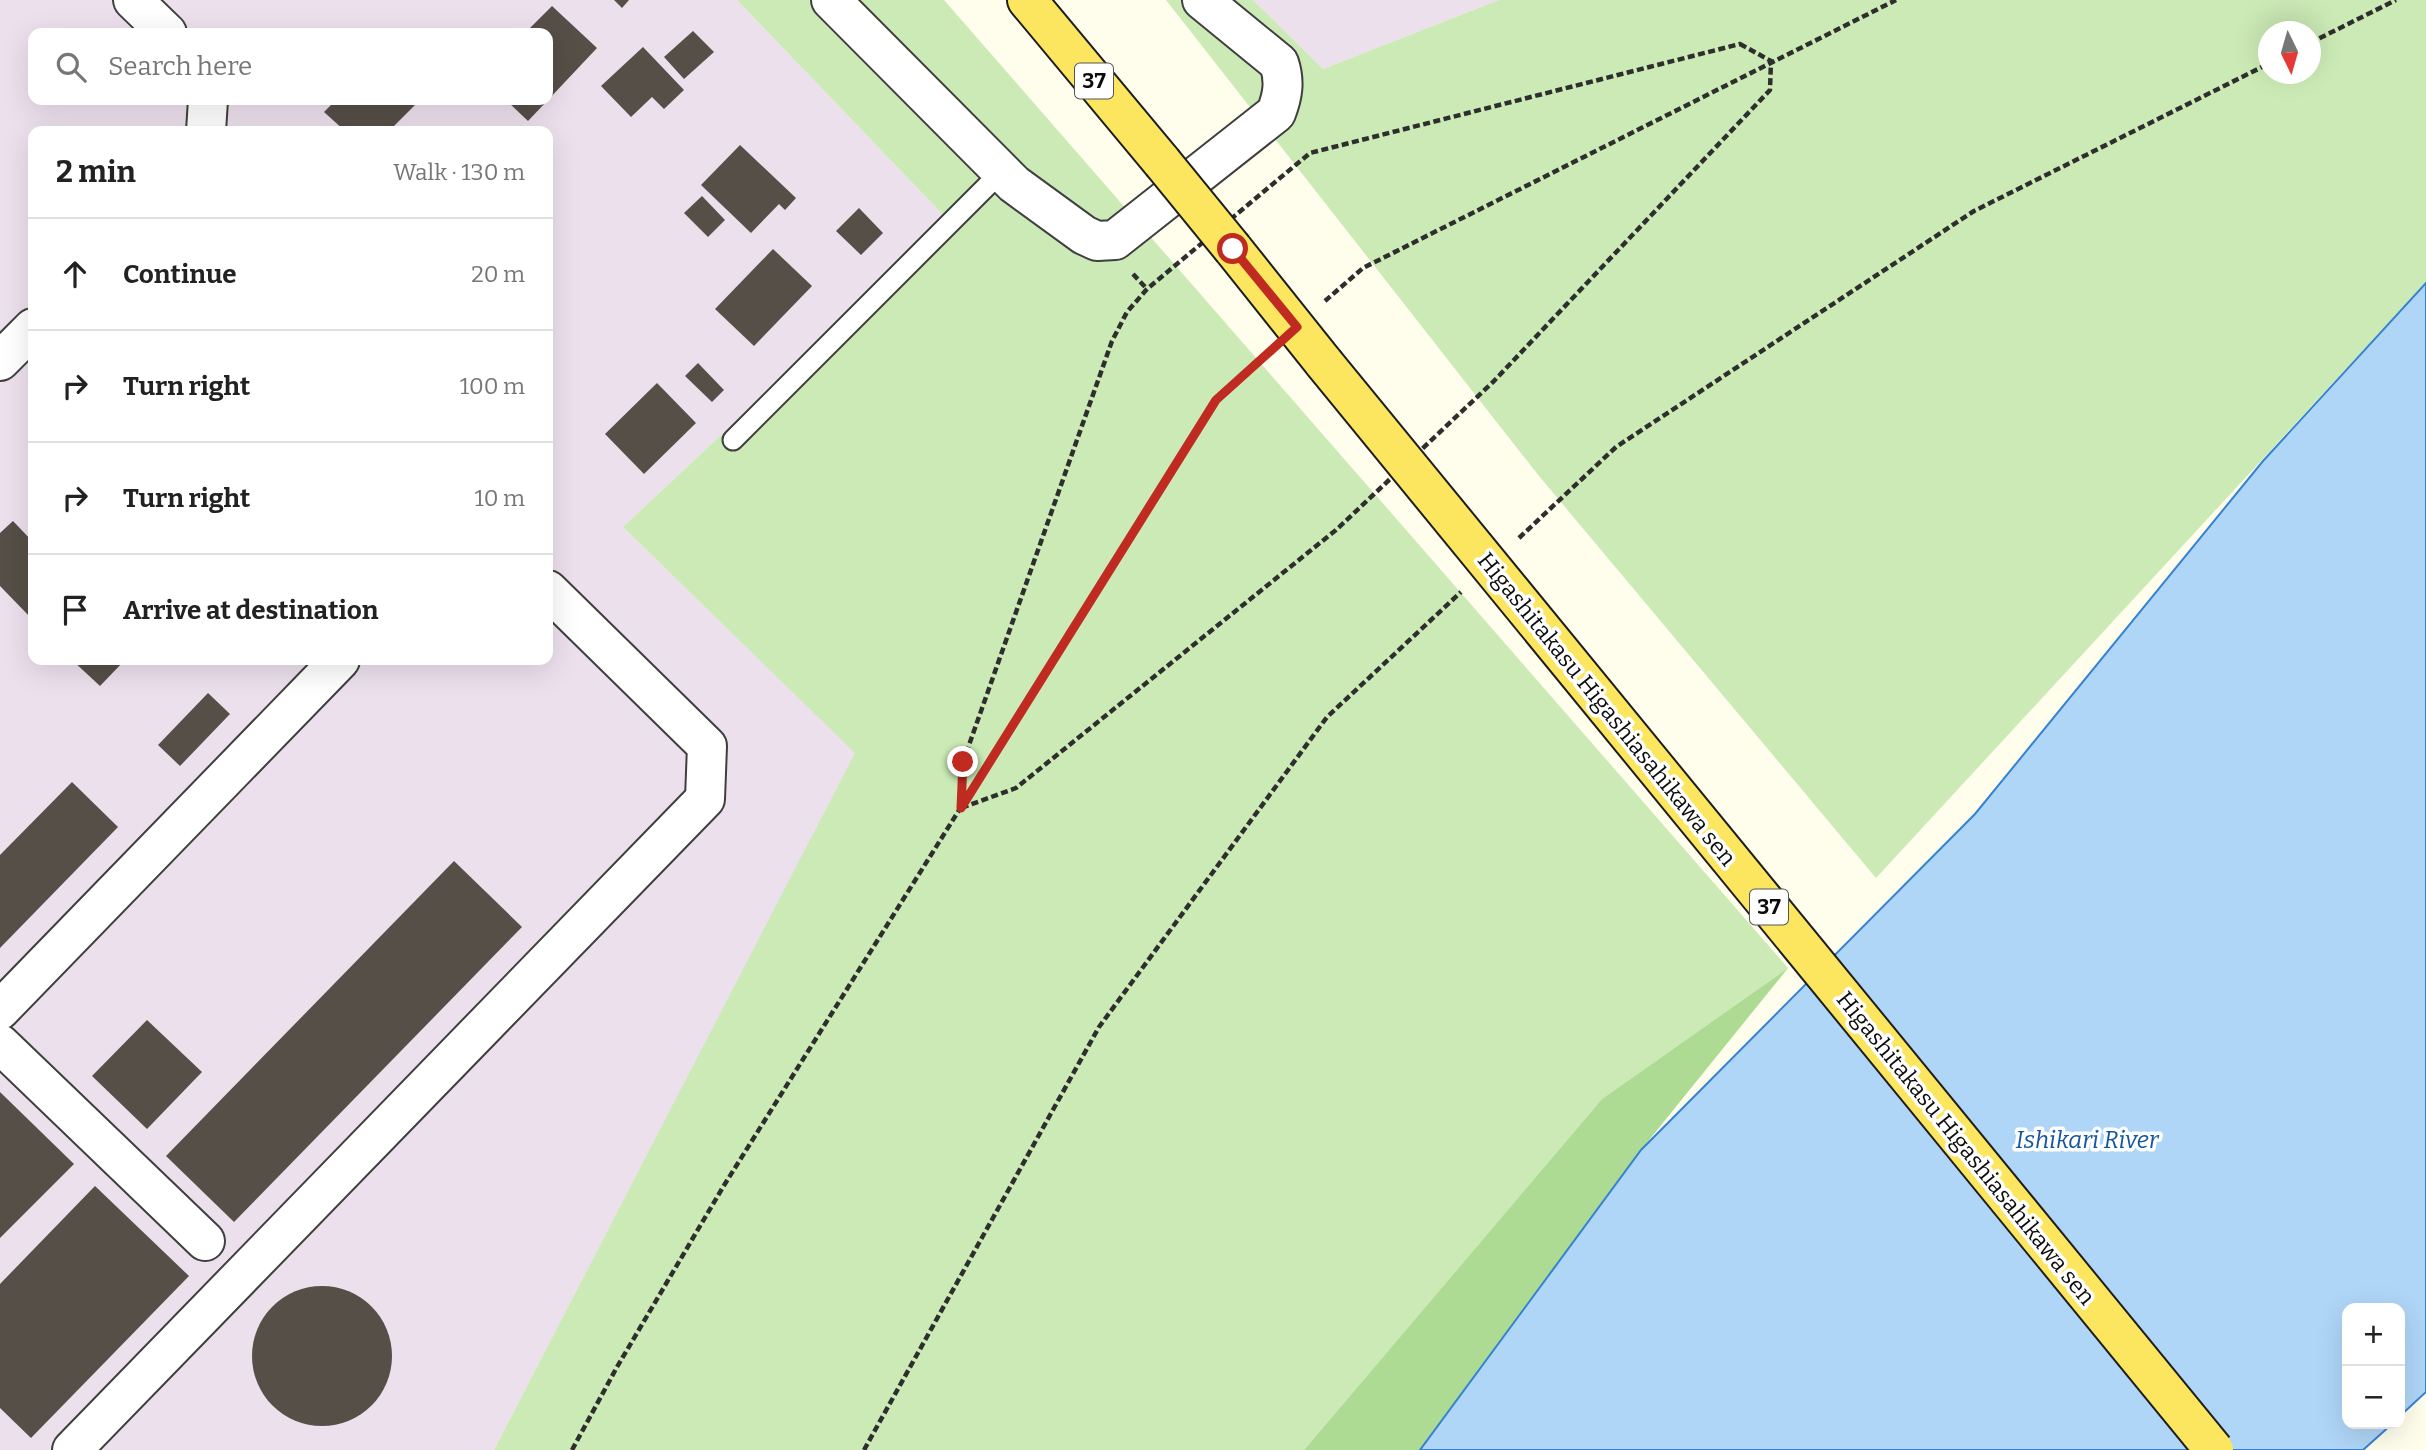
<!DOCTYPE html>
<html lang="en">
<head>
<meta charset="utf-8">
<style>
  body { margin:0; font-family:Bitter,serif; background:#f2f2f2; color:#222 }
  .controls { position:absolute; right:21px; bottom:21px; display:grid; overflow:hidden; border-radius:14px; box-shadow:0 7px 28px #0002 }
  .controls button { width:63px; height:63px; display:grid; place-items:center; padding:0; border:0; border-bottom:2px solid #e0e0e0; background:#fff; color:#222; font:35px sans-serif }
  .compass { position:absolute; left:2258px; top:21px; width:63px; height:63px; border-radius:50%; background:#fff; box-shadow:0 7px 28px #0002; rotate:175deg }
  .stop { position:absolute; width:21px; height:21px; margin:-16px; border:5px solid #bf2a21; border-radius:50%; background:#fff }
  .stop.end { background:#bf2a21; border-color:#fff; box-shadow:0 2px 7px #0008 }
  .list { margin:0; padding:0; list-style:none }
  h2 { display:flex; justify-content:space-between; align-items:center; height:91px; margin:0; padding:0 28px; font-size:30px }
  h2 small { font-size:23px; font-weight:400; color:#767676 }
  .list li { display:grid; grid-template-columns:46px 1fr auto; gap:21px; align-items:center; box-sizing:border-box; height:112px; padding:0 28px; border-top:2px solid #e0e0e0 }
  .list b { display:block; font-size:26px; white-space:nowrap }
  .list em { font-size:23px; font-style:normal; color:#767676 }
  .icon { flex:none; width:38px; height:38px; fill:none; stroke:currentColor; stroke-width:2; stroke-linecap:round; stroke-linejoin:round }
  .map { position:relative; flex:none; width:2426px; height:1450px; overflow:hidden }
  .search { position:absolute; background:#fff; box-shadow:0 7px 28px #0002; left:28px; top:28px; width:525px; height:77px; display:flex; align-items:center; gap:18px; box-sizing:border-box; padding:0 24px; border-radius:14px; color:#767676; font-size:26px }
  .panel { position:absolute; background:#fff; box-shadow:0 7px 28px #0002; left:28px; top:126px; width:525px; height:539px; border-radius:14px }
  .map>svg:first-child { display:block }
  .industrial { fill:#ece0ec; fill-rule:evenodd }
  .green { fill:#cbeab5; fill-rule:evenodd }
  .forest { fill:#addb94 }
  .water { fill:#afd5f7; stroke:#3583d0; stroke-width:2 }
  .building { fill:#554f48 }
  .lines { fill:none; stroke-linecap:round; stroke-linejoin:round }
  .service-casing { stroke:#3f3f3f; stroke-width:23 }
  .minor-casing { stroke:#3f3f3f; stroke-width:42 }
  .primary-casing { stroke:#1d1d1d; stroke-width:42 }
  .path { stroke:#2e2e2e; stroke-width:4.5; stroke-dasharray:7 3.5; stroke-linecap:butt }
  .service { stroke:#fff; stroke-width:19 }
  .minor { stroke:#fff; stroke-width:38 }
  .primary { stroke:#fce55f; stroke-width:38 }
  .primary-bridge-casing { stroke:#1d1d1d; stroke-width:42; stroke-linecap:butt }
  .primary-bridge { stroke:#fce55f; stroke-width:38 }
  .route { stroke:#bf2a21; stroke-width:9 }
  .labels { text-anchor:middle; stroke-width:7; stroke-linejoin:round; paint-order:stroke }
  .shield { fill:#fff; stroke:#555; stroke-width:2 }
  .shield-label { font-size:21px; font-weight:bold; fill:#0c0c0c }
  .street-label { font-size:23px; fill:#0c0c0c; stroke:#fff }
  .water-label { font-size:24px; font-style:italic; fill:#1355a1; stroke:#fff }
</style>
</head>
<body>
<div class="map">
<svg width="2426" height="1450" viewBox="0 0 2426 1450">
  <rect width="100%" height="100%" fill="#fffdec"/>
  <!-- industrial -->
  <g class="industrial">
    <path d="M0,0H737L949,221L623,527L856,753L494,1450H0ZM33,33H548V100H33ZM33,131H548V660H33Z"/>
    <path d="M1253,0H1499L1323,69Z"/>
  </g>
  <!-- green -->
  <g class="green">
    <path d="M737,0H944L1788,968L1602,1099L1304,1450H494L855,753L623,527L949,221Z"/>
    <path d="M1166,0H1253L1323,69L1499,0H2426V282L1876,878L1539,476ZM2268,32H2310V74H2268Z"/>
  </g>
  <!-- forest -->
  <path class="forest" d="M1788,968L1641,1150L1420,1450H1304L1602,1099Z"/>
  <!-- water -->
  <path class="water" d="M2426,283V1392L2400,1416V1308H2347V1424H2392L2363,1450H1420L1641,1150L1975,814L2263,461Z"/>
  <!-- building -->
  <g class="building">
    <path d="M614,0H629L622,8Z"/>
    <path d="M552,6L597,48L548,100V33H525Z"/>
    <path d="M693,31L714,52L684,79L664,57Z"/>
    <path d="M643,47L684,90L664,109L652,97L631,117L601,86Z"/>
    <path d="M336,100H420L389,131H345L324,112Z"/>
    <path d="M506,100H548L528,121Z"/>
    <path d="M740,145L796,198L785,210L779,204L751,233L701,185Z"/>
    <path d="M702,196L725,220L708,237L684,213Z"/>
    <path d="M859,208L883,233L861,255L836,231Z"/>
    <path d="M773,249L812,286L754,346L715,309Z"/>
    <path d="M698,363L724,390L712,402L685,376Z"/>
    <path d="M657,383L696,423L644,474L605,434Z"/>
    <path d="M13,521L33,542V620L0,586V533Z"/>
    <path d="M72,660H125L100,686Z"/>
    <path d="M208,693L230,714L180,766L158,745Z"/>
    <path d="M72,782L118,827L0,948V855Z"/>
    <path d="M454,861L522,927L234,1222L166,1156Z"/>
    <path d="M147,1020L202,1072L147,1129L92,1076Z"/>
    <path d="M0,1092L74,1164L0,1238Z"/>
    <path d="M95,1186L189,1276L31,1438L0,1408V1284Z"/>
    <circle cx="322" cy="1356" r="70"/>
  </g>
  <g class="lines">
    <defs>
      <path id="service" d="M733,440L1002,171"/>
      <g id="minor">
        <path d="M133,0L167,33"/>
        <path d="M831,0L1014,184L1084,235L1097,241L1115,240L1276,113C1283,95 1285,81 1279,63L1202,0"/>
        <path d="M206,131L208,100"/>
        <path d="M0,361L33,328"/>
        <path d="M0,1010L340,660"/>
        <path d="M0,1044L205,1241"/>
        <path d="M72,1450L705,799L707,746L548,590"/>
      </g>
      <g id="primary">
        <path d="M1027,0L1162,162"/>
        <path d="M1233,249L1324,363"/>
      </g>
    </defs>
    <!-- service casing -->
    <use href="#service" class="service-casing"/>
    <!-- minor casing -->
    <use href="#minor" class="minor-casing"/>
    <!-- primary casing -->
    <use href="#primary" class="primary-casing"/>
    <!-- path -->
    <g class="path">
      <path d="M2310,43L2396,0"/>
      <path d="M1740,44L1771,61L1770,90L1493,382L1336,530L1016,788L961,808L963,762L1112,341L1127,312L1147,289L1310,153Z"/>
      <path d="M1133,274L1147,289"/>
      <path d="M1325,301L1363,268L1896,0"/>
      <path d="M1519,538L1616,447L1974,211L2268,64"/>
      <path d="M572,1450L617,1367L723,1187L1216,400L1267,354"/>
      <path d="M864,1450L1099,1027L1327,717L1461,592"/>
    </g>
    <!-- service -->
    <use href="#service" class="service"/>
    <!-- minor -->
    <use href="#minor" class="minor"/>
    <!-- primary -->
    <use href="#primary" class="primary"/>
    <defs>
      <g id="primary-bridge">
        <path d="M1162,162L1233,249"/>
        <path d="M1324,363L2214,1450"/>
      </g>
    </defs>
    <!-- primary-bridge casing -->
    <use href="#primary-bridge" class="primary-bridge-casing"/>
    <!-- primary-bridge -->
    <use href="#primary-bridge" class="primary-bridge"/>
  </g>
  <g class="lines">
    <!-- route -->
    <path class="route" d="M963,762L961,808L1216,400L1297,327L1233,249"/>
  </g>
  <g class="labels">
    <!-- shield labels -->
    <g class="shield">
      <rect x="1075" y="63.5" width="38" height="35" rx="5"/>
      <rect x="1750" y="889.5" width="38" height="35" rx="5"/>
    </g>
    <g class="shield-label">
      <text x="1094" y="88">37</text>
      <text x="1769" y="914">37</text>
    </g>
    <!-- street labels -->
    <g class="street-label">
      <text transform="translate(1607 709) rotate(51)" y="8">Higashitakasu Higashiasahikawa sen</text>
      <text transform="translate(1966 1148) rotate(51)" y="8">Higashitakasu Higashiasahikawa sen</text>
    </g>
    <!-- water labels -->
    <g class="water-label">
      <text x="2087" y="1148">Ishikari River</text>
    </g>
  </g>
</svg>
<div class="controls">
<button>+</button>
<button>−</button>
</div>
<svg class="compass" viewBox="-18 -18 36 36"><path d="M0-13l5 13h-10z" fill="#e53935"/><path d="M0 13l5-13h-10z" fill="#767676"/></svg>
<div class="stop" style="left:1233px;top:249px"></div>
<div class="stop end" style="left:963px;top:762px"></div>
<div class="search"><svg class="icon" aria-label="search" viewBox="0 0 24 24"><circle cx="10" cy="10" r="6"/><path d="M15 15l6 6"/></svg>Search here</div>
<section class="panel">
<h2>2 min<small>Walk · 130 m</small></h2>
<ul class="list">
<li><svg class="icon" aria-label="ahead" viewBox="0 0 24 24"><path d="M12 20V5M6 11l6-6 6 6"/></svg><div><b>Continue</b></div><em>20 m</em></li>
<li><svg class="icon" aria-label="right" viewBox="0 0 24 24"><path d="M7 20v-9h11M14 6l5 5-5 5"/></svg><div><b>Turn right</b></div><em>100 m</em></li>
<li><svg class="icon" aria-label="right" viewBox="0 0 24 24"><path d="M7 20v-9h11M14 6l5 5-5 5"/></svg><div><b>Turn right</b></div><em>10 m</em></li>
<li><svg class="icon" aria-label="arrive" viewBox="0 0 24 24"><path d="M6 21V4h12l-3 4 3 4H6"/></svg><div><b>Arrive at destination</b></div></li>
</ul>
</section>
</div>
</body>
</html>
